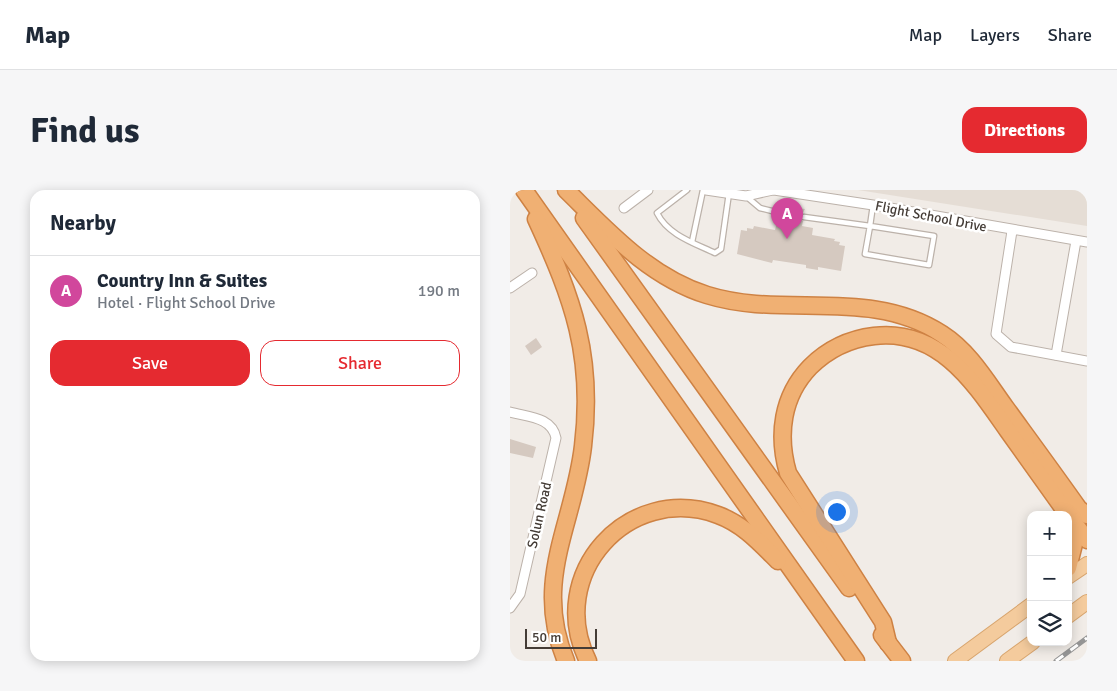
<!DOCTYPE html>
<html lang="en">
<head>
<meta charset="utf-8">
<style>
  body { margin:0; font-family:Signika,sans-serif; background:#f6f6f7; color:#1f2937 }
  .controls { position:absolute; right:15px; bottom:15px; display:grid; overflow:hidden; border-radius:10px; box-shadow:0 2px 12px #0003 }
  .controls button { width:45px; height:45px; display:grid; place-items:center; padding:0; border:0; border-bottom:1px solid #e0e1e3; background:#fff; color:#1f2937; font:25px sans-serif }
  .scale { position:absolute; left:15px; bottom:12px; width:72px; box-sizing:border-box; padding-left:5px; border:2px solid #443c36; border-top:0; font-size:14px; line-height:18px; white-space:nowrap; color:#443c36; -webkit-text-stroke:4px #fff; paint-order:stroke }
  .you { position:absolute; left:326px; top:321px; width:18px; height:18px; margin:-12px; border:4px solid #fff; border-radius:50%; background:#1a73e8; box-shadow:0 0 0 8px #1a73e833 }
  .badge { display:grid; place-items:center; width:32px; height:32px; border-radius:50%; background:#e52a30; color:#fff; font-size:16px; font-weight:700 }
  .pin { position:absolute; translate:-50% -41px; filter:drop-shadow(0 1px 2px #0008) }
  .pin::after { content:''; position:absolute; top:26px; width:18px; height:15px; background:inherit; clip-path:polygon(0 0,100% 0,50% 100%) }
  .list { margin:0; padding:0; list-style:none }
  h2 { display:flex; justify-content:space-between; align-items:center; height:65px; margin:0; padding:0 20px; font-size:21px }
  h2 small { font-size:16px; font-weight:400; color:#747a83 }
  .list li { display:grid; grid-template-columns:32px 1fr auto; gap:15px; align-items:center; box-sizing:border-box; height:70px; padding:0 20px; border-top:1px solid #e0e1e3 }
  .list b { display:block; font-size:19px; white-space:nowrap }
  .list p { margin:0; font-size:16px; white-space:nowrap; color:#747a83 }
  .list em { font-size:16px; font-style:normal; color:#747a83 }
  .actions { display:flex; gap:10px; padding:15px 20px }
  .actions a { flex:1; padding:11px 0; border:1px solid #e52a30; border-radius:15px; text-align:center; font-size:18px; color:#e52a30 }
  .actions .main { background:#e52a30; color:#fff }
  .icon { flex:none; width:28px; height:28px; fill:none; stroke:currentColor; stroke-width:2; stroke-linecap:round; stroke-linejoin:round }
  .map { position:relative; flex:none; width:577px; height:471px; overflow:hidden; border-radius:15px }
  header { display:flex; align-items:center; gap:30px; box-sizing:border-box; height:70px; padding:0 25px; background:#fff; border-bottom:1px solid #e0e1e3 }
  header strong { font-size:24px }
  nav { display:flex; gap:28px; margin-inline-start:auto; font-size:18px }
  .intro { display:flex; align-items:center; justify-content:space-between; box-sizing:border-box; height:120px; padding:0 30px }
  h1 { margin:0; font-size:35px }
  .button { padding:12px 22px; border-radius:15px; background:#e52a30; color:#fff; font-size:18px; font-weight:700 }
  main { display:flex; gap:30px; padding:0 30px }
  aside { flex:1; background:#fff; border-radius:15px; box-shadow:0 2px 12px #0003 }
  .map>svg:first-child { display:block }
  .residential { fill:#e5ddd5 }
  .building { fill:#d5c9c0 }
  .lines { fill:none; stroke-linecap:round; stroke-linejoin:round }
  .service-casing { stroke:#bcb2aa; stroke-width:7 }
  .minor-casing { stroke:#bcb2aa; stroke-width:11 }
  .primary-casing { stroke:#d8a56e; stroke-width:16 }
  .motorway-casing { stroke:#ce8244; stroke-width:19 }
  .service { stroke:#fff; stroke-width:4.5 }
  .minor { stroke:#fff; stroke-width:9 }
  .primary { stroke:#f4cb9d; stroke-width:14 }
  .motorway { stroke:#f0b073; stroke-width:16 }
  .rail-casing { stroke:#959595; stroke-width:5 }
  .rail { stroke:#fff; stroke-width:3; stroke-dasharray:9; stroke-linecap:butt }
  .labels { text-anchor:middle; stroke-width:5; stroke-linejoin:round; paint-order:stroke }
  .street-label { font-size:14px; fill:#443c36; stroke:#fff }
</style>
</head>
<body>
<header>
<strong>Map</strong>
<nav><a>Map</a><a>Layers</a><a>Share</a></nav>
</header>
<div class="intro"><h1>Find us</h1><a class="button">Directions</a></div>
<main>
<aside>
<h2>Nearby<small></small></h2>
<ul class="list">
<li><span class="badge" style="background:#d1479c">A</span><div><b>Country Inn &amp; Suites</b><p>Hotel · Flight School Drive</p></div><em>190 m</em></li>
</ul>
<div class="actions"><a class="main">Save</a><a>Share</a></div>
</aside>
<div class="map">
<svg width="577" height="471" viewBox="0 0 577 471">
  <rect width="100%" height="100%" fill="#f1ece7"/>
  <!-- residential -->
  <path class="residential" d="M348,0H577V36Z"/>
  <!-- building -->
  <g class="building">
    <path d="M279,17L295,19L290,28L293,31L292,36L303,38L302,45L325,49L324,51L330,52L329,55L335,56L331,81L308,77V80L296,78V75L263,70L262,73L227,64L231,40L237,41V38L243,39L244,36L265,40L267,32L277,33V29L281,27Z"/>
    <path d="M26,148L32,157L21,165L15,156Z"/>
    <path d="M0,249L26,257L23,268L0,263Z"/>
  </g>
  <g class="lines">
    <defs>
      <g id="service">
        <path d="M177,0L147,23C158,45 184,53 205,63L211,59L219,3"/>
        <path d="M237,7L250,18L278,25"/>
        <path d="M294,27L360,36L355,64L419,75L424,46L360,36L363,15"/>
        <path d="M182,52L193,0"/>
      </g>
      <g id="minor">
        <path d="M196,0L236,6L263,0"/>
        <path d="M264,0L363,15L577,52"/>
        <path d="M114,18L138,0"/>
        <path d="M502,41L486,144L501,157L577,171"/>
        <path d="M0,98L22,83"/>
        <path d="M546,165L566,51"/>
        <path d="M0,222C18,227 42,227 46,248L10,404L0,418"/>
      </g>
      <g id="primary">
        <path d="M558,387L577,374"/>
        <path d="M558,426L577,412"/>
        <path d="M445,471L521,415"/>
        <path d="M497,471L523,452"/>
      </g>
      <g id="motorway">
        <path d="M14,0L346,471"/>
        <path d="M56,0C98,41 139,87 197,105C274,129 360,97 432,144C460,162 477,192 496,218C520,251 545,285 569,319L577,325"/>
        <path d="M74,28L339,398"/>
        <path d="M26,29C63,109 84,166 73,256C64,334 22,391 56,471"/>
        <path d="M561,329L577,350"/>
        <path d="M558,338L564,354L558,378"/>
        <path d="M372,445L392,471"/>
        <path d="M378,453L373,432L278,283C267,245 272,206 300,177C318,159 339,149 364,146C430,138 465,194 498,241C518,269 538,297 558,325"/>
        <path d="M78,471C35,385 118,292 208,325C233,334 250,353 268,371"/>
      </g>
    </defs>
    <!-- service casing -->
    <use href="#service" class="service-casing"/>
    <!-- minor casing -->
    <use href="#minor" class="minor-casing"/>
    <!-- primary casing -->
    <use href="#primary" class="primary-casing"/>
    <!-- motorway casing -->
    <use href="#motorway" class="motorway-casing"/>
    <!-- service -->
    <use href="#service" class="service"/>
    <!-- minor -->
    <use href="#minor" class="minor"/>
    <!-- primary -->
    <use href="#primary" class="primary"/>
    <!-- motorway -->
    <use href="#motorway" class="motorway"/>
    <defs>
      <path id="rail" d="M546,471L577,448"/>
    </defs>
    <!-- rail casing -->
    <use href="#rail" class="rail-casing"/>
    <!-- rail -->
    <use href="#rail" class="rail"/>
  </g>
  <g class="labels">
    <!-- street labels -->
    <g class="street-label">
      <text transform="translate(421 26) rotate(11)" y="5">Flight School Drive</text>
      <text transform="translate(29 325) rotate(-77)" y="5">Solun Road</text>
    </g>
  </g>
</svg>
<div class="controls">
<button>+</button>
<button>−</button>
<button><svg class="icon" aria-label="layers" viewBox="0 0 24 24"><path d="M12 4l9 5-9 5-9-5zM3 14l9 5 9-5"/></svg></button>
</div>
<div class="scale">50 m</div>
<div class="you"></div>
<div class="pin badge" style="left:277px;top:49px;background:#d1479c">A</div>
</div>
</main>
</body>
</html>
